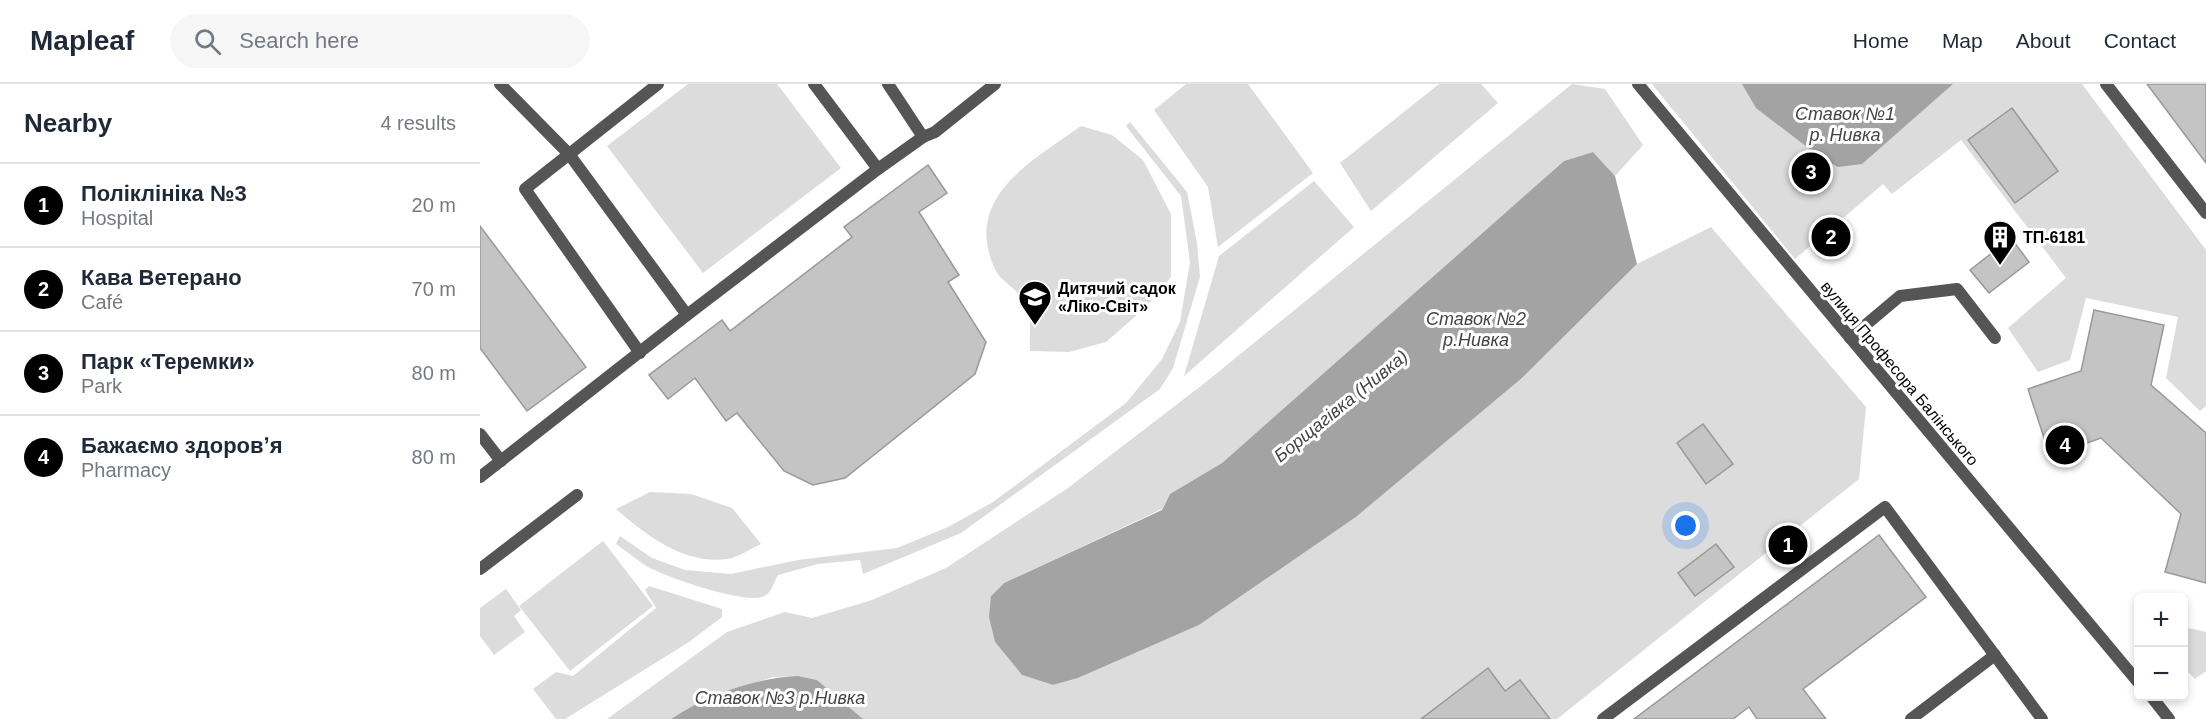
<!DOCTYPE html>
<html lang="en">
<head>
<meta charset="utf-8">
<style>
  body { margin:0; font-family:Helvetica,sans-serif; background:#f6f6f7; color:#1f2937 }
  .controls { position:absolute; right:18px; bottom:18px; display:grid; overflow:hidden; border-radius:9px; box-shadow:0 3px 9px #0003 }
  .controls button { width:54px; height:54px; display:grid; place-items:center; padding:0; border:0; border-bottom:2px solid #e0e1e3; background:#fff; color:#1f2937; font:30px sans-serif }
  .you { position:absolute; left:1206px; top:442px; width:21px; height:21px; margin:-15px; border:4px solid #fff; border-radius:50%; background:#1a73e8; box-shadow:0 0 0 9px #1a73e833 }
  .badge { display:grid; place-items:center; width:39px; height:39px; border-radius:50%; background:#000; color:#fff; font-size:20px; font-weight:700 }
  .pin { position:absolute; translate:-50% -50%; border:3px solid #fff; box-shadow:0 2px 6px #0006 }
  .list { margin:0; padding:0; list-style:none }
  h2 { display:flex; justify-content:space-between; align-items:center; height:78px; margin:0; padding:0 24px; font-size:26px }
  h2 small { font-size:20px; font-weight:400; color:#747a83 }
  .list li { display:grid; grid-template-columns:39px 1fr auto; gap:18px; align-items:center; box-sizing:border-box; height:84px; padding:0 24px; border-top:2px solid #e0e1e3 }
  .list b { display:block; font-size:22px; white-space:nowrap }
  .list p { margin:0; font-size:20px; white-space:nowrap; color:#747a83 }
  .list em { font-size:20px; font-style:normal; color:#747a83 }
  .icon { flex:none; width:33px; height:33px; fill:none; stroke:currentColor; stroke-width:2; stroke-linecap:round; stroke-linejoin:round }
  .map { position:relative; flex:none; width:1726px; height:635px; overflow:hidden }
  header { display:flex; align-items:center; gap:36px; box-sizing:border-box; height:84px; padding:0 30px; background:#fff; border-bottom:2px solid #e0e1e3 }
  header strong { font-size:28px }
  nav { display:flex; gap:33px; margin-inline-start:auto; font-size:21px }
  .search { width:420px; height:54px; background:#f6f6f7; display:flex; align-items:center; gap:15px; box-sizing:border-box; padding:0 21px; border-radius:33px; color:#747a83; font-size:22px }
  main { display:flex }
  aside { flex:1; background:#fff }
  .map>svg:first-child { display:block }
  .green { fill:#dcdcdc }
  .water { fill:#a3a3a3 }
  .building { fill:#c4c4c4; stroke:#999; stroke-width:1.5 }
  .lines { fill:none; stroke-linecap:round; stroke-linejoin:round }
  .lane { stroke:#555; stroke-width:12 }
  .street { stroke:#555; stroke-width:12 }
  .labels { text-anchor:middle; stroke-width:6; stroke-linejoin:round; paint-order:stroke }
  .poi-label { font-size:16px; font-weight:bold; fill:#000; stroke:#fff; text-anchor:start }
  .street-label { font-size:16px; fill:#000; stroke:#fff }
  .water-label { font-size:18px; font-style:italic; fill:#444; stroke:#fff }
</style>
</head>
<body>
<header>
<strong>Mapleaf</strong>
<div class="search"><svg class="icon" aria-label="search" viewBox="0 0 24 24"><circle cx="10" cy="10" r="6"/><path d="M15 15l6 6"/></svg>Search here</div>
<nav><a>Home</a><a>Map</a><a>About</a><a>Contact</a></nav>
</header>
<main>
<aside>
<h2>Nearby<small>4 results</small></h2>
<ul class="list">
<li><span class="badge">1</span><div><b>Поліклініка №3</b><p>Hospital</p></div><em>20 m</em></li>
<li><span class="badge">2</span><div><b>Кава Ветерано</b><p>Café</p></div><em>70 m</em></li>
<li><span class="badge">3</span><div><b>Парк «Теремки»</b><p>Park</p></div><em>80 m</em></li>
<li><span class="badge">4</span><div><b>Бажаємо здоровʼя</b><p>Pharmacy</p></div><em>80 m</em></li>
</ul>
</aside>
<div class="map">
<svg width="1726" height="635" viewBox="0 0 1726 635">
  <rect width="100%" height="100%" fill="#fff"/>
  <!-- green -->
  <g class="green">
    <path d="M208,0H297L361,84L223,189L127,62Z"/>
    <path d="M706,0H768L833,89L738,163L728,103L674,26Z"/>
    <path d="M959,0H1001L1018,19L891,127L860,79Z"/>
    <path d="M1092,0L1125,5L1163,61L1135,92L1113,68L1084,77L742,379L690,410L682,425L524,499L511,512L515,558L542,591L573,601L598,594L719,541L876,433L1042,294L1157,180L1231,143L1386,323L1379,395L1077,635H383L337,596L318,592L293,593L232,612L191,635H127L247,548L305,528L332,534L392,516L466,484L588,404L726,298Z"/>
    <path d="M1172,0H1602L1726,166V322L1720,327L1686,294L1698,233L1606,214L1590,276L1558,288L1528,244L1586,194L1481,56L1412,110L1403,100L1315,175Z"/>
    <path d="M650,38L707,108L717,159L720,193L693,284L680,305L481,449L383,490L380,476L338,480L298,491C294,498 291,511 282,513C260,519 186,493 166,482C156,475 146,467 136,460L140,452L172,474L205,486L251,490L318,476L417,464L468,443L513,418L646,319L682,275L700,238L710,178L701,112L646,42Z"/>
    <path d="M601,42L632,51L663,76L691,130V193L666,223L626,258L589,268L550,267C549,254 552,232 547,221C540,206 520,198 514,183C483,112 554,76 601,42Z"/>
    <path d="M834,97L874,143L704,292L739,172Z"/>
    <path d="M170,408L211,410L252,424L281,460C271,464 258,474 247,475C204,481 166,451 136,425Z"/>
    <path d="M123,457L173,522L90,587L39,522Z"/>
    <path d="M169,502L242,525V533L209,558L85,635H76L53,605L76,588L93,592L176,524L165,506Z"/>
    <path d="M26,505L41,526L34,532L45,548L14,571L0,552V524Z"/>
    <path d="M1704,543L1726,548V587L1715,595L1704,584Z"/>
  </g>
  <!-- water -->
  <g class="water">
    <path d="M1262,0H1473L1382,80L1358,83L1340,73L1276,24Z"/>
    <path d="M1113,68L1135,92L1157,180L1042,294L876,433L719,541L598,594L573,601L542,591L515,558L509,533L511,512L524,499L682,426L690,410L742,379L1084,77Z"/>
    <path d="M318,592L337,596L383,635H191C228,611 274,594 318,592Z"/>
  </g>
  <!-- building -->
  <g class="building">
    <path d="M1667,0H1726V79Z"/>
    <path d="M1532,24L1578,87L1535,119L1488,56Z"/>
    <path d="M448,81L467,109L439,128L479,191L468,198L506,258L495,290L365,394L333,401L304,387L257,329L246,337L215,294L188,315L169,291L242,236L250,247L372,153L364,143Z"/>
    <path d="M0,142L106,283L47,327L0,264Z"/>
    <path d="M1531,154L1549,178L1509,209L1490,186Z"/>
    <path d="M1614,226L1684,241L1671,301L1726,349V499L1685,488L1701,430L1621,354L1570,372L1548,305L1601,287Z"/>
    <path d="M1223,340L1253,380L1226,400L1197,359Z"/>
    <path d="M1399,451L1446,513L1323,605L1346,635H1277L1269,623L1253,635H1154Z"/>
    <path d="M1236,460L1254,483L1215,512L1198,489Z"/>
    <path d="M1008,584L1025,607L1040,596L1070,635H941Z"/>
  </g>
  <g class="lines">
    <!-- lane -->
    <g class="lane">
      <path d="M20,0L89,70L207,231"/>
      <path d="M334,0L398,85"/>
      <path d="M408,0L443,53"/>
      <path d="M1626,0L1726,129"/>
      <path d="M1370,254L1420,212L1477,205L1515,254"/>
      <path d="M160,269L45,105L178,0"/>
      <path d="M0,350L21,377"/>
      <path d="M0,393L207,231L398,85L443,53L455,48L515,0"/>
      <path d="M0,485L97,411"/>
      <path d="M1123,635L1405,423L1562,635"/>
      <path d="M1431,635L1515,571"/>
    </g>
    <!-- street -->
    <g class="street">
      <path d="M1158,0L1658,598"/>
      <path d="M1671,612L1689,635"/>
    </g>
  </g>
  <!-- icons -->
  <defs>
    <symbol id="building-pin" viewBox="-11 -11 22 30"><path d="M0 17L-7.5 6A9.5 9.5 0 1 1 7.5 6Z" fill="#000" stroke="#fff"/><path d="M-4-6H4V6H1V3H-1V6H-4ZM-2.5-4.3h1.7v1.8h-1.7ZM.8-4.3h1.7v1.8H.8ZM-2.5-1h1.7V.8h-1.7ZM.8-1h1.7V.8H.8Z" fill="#fff"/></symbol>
    <symbol id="school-pin" viewBox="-11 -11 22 30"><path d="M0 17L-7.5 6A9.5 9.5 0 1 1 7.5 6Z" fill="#000" stroke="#fff"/><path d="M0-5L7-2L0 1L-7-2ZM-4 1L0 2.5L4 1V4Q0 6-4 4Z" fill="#fff"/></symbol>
  </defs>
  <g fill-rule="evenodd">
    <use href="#building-pin" x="1501" y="134" width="38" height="52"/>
    <use href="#school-pin" x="536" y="194" width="38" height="52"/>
  </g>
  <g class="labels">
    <!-- poi labels -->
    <g class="poi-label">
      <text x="1543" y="159">ТП-6181</text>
      <text x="578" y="210">Дитячий садок<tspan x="578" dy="18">«Ліко-Світ»</tspan></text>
    </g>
    <!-- street labels -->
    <g class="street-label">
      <text transform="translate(1420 289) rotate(50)" y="6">вулиця Професора Балінського</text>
    </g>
    <!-- water labels -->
    <g class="water-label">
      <text x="1365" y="36">Ставок №1<tspan x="1365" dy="21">р. Нивка</tspan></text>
      <text x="996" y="241">Ставок №2<tspan x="996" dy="21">р.Нивка</tspan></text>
      <text transform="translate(861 322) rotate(-39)" y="6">Борщагівка (Нивка)</text>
      <text x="300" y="620">Ставок №3 р.Нивка</text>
    </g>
  </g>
</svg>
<div class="controls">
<button>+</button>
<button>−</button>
</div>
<div class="you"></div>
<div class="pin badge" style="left:1308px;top:461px">1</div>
<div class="pin badge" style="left:1351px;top:153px">2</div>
<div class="pin badge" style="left:1331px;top:88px">3</div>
<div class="pin badge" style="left:1585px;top:361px">4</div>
</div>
</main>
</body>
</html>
